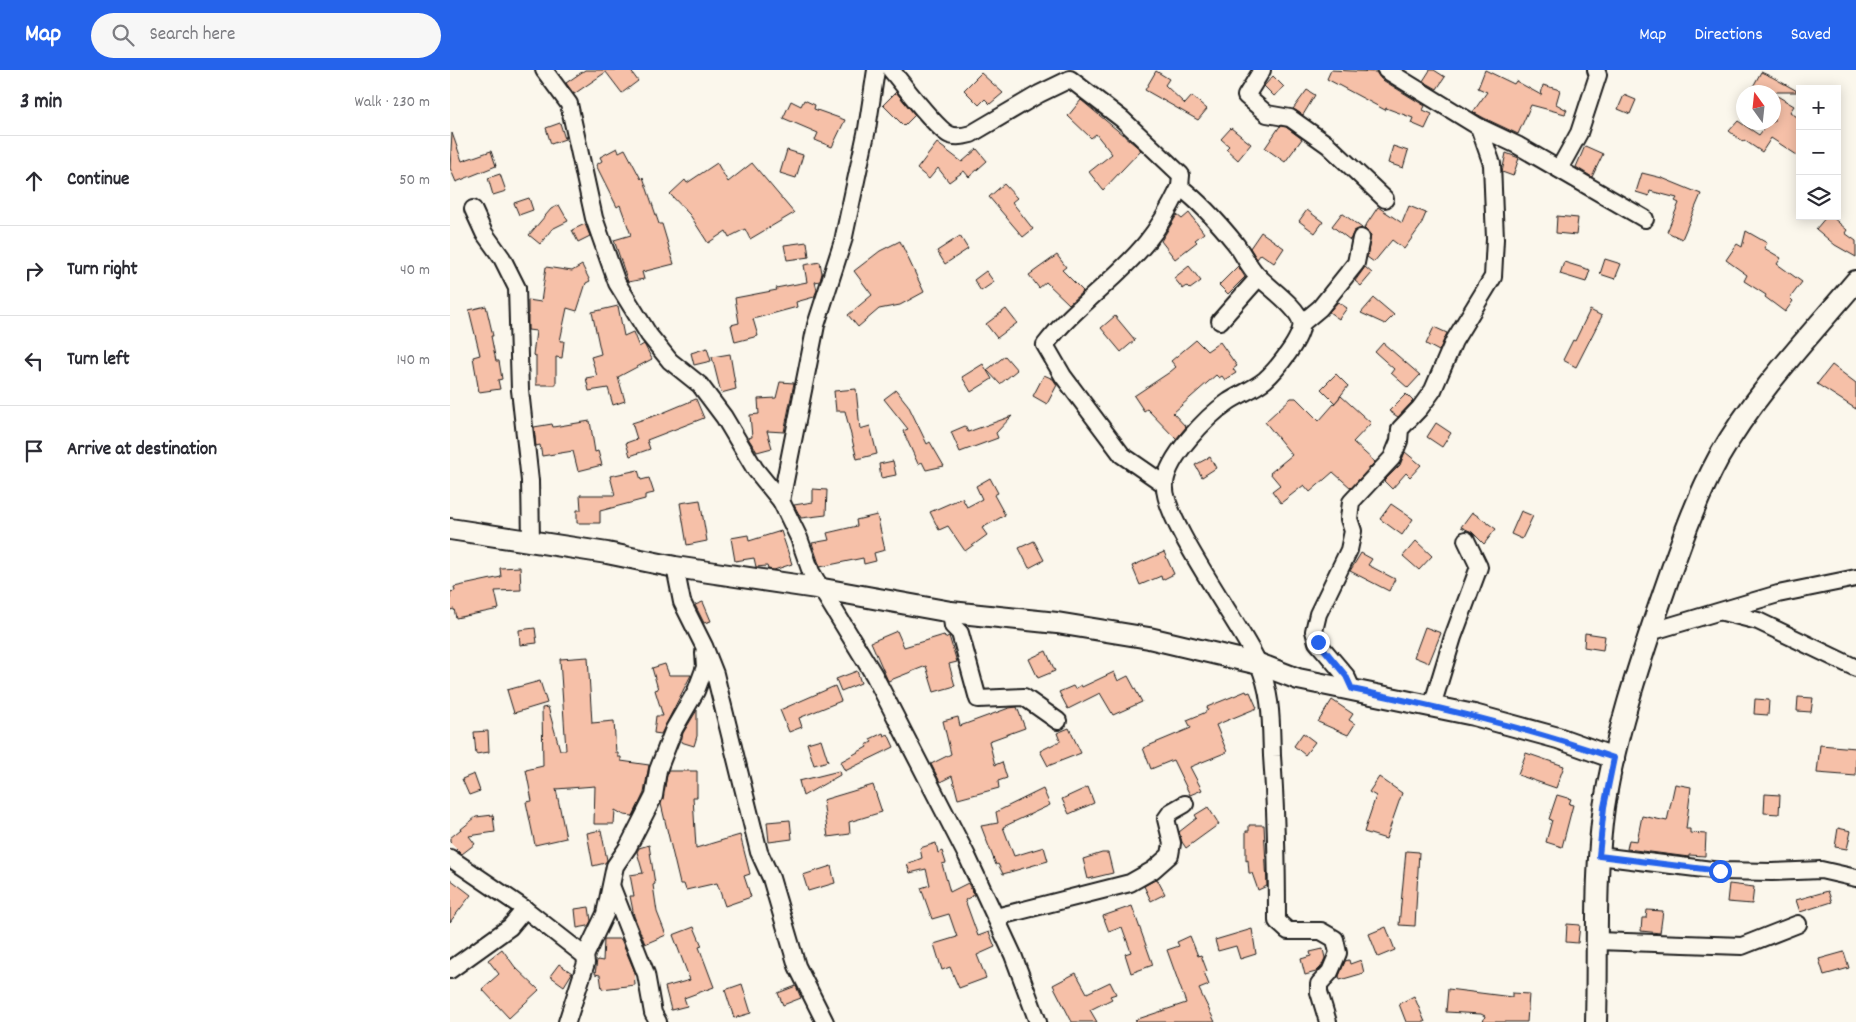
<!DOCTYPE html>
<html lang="en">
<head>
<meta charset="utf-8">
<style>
  body { margin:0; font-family:Dekko,sans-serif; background:#f7f7f7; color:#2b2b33 }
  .controls { position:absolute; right:15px; top:15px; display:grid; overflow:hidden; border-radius:0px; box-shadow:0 2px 12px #0003 }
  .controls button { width:45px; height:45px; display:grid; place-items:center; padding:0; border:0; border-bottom:1px solid #e1e1e2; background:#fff; color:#2b2b33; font:25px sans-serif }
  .compass { position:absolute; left:1286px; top:15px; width:45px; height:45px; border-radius:50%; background:#fff; box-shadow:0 2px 12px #0003; rotate:345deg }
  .stop { position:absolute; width:15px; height:15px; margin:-11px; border:4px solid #2563eb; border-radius:50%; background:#fff }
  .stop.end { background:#2563eb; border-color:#fff; box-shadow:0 1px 5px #0008 }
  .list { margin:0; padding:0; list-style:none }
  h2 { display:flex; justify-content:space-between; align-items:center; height:65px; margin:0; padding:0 20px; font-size:21px }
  h2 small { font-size:16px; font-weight:400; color:#7c7c81 }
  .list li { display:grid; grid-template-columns:32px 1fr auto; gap:15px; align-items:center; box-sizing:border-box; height:90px; padding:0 20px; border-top:1px solid #e1e1e2 }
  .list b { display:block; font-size:19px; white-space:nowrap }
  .list em { font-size:16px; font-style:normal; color:#7c7c81 }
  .icon { flex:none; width:28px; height:28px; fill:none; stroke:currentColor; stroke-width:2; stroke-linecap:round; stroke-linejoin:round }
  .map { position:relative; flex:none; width:1406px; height:952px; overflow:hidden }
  header { display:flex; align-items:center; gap:30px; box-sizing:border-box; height:70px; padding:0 25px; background:#2563eb; color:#fff }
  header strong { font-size:24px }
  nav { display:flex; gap:28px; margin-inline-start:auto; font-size:18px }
  .search { width:350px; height:45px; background:#f7f7f7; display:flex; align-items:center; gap:12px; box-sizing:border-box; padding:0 18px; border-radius:28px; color:#7c7c81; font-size:19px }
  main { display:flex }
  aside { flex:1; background:#fff }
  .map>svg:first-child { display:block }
  .building { fill:#f6c0a8; stroke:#1c1c1c }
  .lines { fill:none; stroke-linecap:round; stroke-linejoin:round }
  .minor-casing { stroke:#1c1c1c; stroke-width:20 }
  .tertiary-casing { stroke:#1c1c1c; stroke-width:24 }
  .minor { stroke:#fbf7ec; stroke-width:16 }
  .tertiary { stroke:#fbf7ec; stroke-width:20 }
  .route { stroke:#2563eb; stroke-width:6 }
</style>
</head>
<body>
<header>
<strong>Map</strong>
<div class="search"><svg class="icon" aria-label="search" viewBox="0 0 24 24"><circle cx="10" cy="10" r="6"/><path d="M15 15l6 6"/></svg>Search here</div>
<nav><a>Map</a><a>Directions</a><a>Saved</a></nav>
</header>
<main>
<aside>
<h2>3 min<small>Walk · 230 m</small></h2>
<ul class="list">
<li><svg class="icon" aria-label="ahead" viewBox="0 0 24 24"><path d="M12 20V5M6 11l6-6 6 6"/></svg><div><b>Continue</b></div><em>50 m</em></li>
<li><svg class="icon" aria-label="right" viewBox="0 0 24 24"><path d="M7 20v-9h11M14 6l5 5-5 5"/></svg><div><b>Turn right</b></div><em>40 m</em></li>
<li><svg class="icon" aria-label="left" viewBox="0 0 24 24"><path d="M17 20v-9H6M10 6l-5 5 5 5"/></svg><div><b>Turn left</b></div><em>140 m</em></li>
<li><svg class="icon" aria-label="arrive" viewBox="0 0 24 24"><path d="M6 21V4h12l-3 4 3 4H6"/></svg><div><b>Arrive at destination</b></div></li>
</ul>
</aside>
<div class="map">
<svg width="1406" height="952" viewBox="0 0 1406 952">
  <rect width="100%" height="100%" fill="#fbf7ec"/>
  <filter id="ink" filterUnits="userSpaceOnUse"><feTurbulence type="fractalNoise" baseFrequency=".02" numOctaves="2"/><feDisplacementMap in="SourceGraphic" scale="10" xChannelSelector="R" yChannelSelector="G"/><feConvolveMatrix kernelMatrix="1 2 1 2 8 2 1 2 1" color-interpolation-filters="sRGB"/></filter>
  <g filter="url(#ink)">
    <!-- building -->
    <g class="building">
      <path d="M135,0H180L188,11L172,23L156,2L124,24L116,13Z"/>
      <path d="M881,0L926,2L931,9L975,36L973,40L982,44L975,59L961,53L963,48L936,38L935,40L877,9Z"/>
      <path d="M980,0H984L995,7L987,19L973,11Z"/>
      <path d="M1035,0L1064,14L1066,11L1091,25L1093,15L1110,20L1106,34L1117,40L1115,44L1081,35L1068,64L1034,48L1023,42L1037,22L1028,18Z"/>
      <path d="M706,1L719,9L715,15L735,34L742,26L757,39L748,50L695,20Z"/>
      <path d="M1311,2L1322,7L1349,22H1300Z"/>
      <path d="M531,3L553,23L540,34L535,29L529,35L514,20Z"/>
      <path d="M823,6L834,17L824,26L814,16Z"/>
      <path d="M857,20L865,25L853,45L843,39Z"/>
      <path d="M446,22L465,45L454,56L433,35Z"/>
      <path d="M1324,24L1344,36L1340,42L1350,49V87L1321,68L1312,82L1294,70L1293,72L1279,61L1288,51L1309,65L1319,52H1324Z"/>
      <path d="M1174,25L1186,30L1180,44L1168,39Z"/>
      <path d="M354,30L365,35L364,39L395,50L382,77L365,70L368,63L333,48L341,31L351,36Z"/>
      <path d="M631,30L691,80L653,120L639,102L662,84L646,64L641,68L618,46Z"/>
      <path d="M110,53L115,69L101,74L96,58Z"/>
      <path d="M830,56L836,57L852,69L835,92L815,78Z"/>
      <path d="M781,58L801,74L788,90L776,79L779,76L771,69Z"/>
      <path d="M2,63L12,91L41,81L46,96L6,112L0,98Z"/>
      <path d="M487,73L512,92L527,79L537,91L519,107L514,101L499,112L488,98L479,109L467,99Z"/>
      <path d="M943,76L958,81L953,98L938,93Z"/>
      <path d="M1135,76L1153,84L1142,107L1126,97Z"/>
      <path d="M167,78L169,82L175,79L191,109L193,107L209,154H212L224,194L192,202L194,209L178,212L164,170L181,165L170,135L167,137L146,95L152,91L150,87Z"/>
      <path d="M337,80L353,85L346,108L330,103Z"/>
      <path d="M1056,83L1069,88L1063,106L1052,102Z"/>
      <path d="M267,93L278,112L302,93L344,143L300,169L295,159L279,167L276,161L258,173L240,145L220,124L235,110L237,113Z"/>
      <path d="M1192,103L1212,108L1251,124L1232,169L1217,162L1229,133L1225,131L1227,128L1200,121L1199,126L1186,122Z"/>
      <path d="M50,104L56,121L43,125L38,108Z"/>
      <path d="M554,114L567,128L562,132L583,159L573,167L539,127Z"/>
      <path d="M79,128L83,140L69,145L64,133Z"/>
      <path d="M109,135L118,151L102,159L90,174L79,165L101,139Z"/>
      <path d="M959,136L976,143L970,157L954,179L942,170L924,192L917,187L921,165L914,158L928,137L952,153Z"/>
      <path d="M857,140L873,152L865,163L849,151Z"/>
      <path d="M739,143L754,163L745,170L747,172L725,189L711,171L727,145L732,149Z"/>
      <path d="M892,143L912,158L904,161L900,170L882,156Z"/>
      <path d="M1107,146L1128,148L1126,165L1106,163Z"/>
      <path d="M1377,146H1381L1397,160L1395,163L1406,171V187L1385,175L1366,159Z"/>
      <path d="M135,154L140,166L128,172L122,160Z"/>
      <path d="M1296,161L1317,173L1314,178L1331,188L1327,194L1352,212L1340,228L1343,231L1335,242L1315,227L1316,225L1294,211L1297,205L1276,190L1287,174L1292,177Z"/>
      <path d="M811,162L834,178L824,193L811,184L807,189L800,178Z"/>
      <path d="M510,166L518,179L495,194L487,181Z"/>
      <path d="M450,171L474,222L450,235L429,239L408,257L398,245L422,225L404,201L430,181Z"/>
      <path d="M357,172L359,187L337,190L334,175Z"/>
      <path d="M607,185L616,197L612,200L633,221L619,234L596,212L589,218L579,205Z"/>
      <path d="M1155,189L1171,194L1165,209L1150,204Z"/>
      <path d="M370,192L372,203L370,211L365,212L367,220L364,227L346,232L347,237L303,249L308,266L285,272L281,255L289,253L285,228L327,220L326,218L357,212L354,195Z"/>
      <path d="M1114,192L1140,200L1136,212L1110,204Z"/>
      <path d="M132,195L140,211L136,213L127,241L117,238L110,271H114L112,288L106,287V315H86V286L83,285L86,261L78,260V230L91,232L96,197L122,201Z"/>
      <path d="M739,196L751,211L740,219L737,216L733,219L724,208Z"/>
      <path d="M788,196L795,207L778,224L769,215Z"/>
      <path d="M915,197L922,203L911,216L905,211Z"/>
      <path d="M536,201L544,212L531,221L524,210Z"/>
      <path d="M924,228L944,245L935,254L911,243Z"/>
      <path d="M888,232L897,238L889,249L879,242Z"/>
      <path d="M36,236L43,266H41L46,291H49L52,309L48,310L50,319L29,322L23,287L30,285L19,240Z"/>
      <path d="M168,236L174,266L183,262L189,277L194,274L202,289L168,307L175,331L163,335L158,318L139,321L136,308L147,306L141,287L151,284L142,242Z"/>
      <path d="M556,239L567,253L547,268L536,254Z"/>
      <path d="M1140,240L1152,246L1126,297L1113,290L1123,270L1125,271Z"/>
      <path d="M665,246L685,270L671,282L651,258Z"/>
      <path d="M984,257L997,263L989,281L976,274Z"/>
      <path d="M746,270L757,281L770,272L787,296L783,299L786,303L775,310L772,306L769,308L766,305L723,343L736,357L726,369L697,339L694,341L684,326L720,302L726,297L721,291Z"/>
      <path d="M933,273L970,305L958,318L941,303L944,299L925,282Z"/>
      <path d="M257,278L261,291L244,295L241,283Z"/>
      <path d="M280,284L286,319L271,323L262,287Z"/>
      <path d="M555,286L567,300L550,314L537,300Z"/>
      <path d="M533,294L542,309L521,322L512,307Z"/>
      <path d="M1382,295L1406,313V339L1367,314Z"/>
      <path d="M886,304L898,316L885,333L871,319Z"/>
      <path d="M594,305L603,309L607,315L597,334L583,326Z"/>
      <path d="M330,312L344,313L334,362L317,361L322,378L307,382L298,368L302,367L300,345L309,344L308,329L326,328Z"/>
      <path d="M406,319L410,359L420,356L427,384L407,389L395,341H386L384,321Z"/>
      <path d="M446,320L458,335L477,374L480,372L494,396L476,400L472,392L468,394L453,361L458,359L434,329Z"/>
      <path d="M956,324L963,331L948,347L939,341Z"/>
      <path d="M891,326L921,353L903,372L925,392L901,418L883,402L860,422L854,415L831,433L822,421L830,415L820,403L842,385L815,352L841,328H846L869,351Z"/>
      <path d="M246,329L254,348L197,370L200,379L180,386L176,373L187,369L182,353L210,344Z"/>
      <path d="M562,346L546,363L548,368L510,382L501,362L515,356L518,362Z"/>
      <path d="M140,351L145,382L148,381L152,395L128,401L123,381L92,386L90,375L86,376L84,357L102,354L103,357Z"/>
      <path d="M986,353L1001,363L992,377L977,367Z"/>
      <path d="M955,382L971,395L960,407L956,403L942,419L934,411L950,395Z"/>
      <path d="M760,387L766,398L752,407L745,395Z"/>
      <path d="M443,391L446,405L431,408L429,394Z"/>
      <path d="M188,400L191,410L199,408L204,423L195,425V429L150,441V453H127V440H131L130,425H165L160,406Z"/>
      <path d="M540,408L548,423L544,425L555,445L532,458L537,465L515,481L498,456L489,460L480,442L512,428L517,437L532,429L526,416Z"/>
      <path d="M363,419L377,420L376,445L351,448L344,435L363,432Z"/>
      <path d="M250,430L257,471L237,475L230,433Z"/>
      <path d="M941,434L963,449L952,465L930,449Z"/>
      <path d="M1071,441L1083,446L1072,469L1061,464Z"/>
      <path d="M1022,442L1046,459L1034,474L1022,462L1011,457Z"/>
      <path d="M427,445L435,480L424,483L426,491L414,494L413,488L370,497L362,473L379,470L377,463L407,456L406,450Z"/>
      <path d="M331,461L342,494L324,500L318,499L317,496L306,497L304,488L285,491L281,468L298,465L299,471Z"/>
      <path d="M584,471L594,490L579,498L569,478Z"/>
      <path d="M966,471L982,486L969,500L953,486Z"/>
      <path d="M714,482L724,504L712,510L711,506L690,515L682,496Z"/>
      <path d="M911,483L922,489L918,495L945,509L939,521L900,501Z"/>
      <path d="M70,497L71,520L45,521L49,539L6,548L4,539L0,540V522L5,521L4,517L51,507L50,498Z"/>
      <path d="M253,532L261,551L254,553L245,535Z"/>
      <path d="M975,557L991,563L979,593L964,587Z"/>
      <path d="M85,558L87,573L70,575L69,560Z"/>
      <path d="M447,561L454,577L494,565L495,568L499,566L507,592L499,594L505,616L484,622L476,596L438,611L421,572Z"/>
      <path d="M1135,563L1155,566L1153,580L1134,577Z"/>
      <path d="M596,581L605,601L588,608L579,589Z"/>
      <path d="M138,587L142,653L164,651L166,683H168V687H171V691L199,695L194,723L183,746L174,745L165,740L164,754H144L145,716L106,719L116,768L85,775L76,732L82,731L76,700L93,696L92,638L98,637L110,680H116L110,589Z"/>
      <path d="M215,594L219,605H241L211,664L204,663L206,646H213L205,620L208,619L202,598Z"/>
      <path d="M407,601L411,613L391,621L386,609Z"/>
      <path d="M664,602L668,611L678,606L692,632L663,645L650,623L618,639L609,622L623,616L625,619L631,615L632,617Z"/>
      <path d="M90,611L97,633L64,643L57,620Z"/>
      <path d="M385,616L391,631L349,648L352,657L339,662L330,640Z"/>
      <path d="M796,621L797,623L800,622L807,638L766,655L777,682L740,697L752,720L740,725L723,690L701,699L693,678L741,658L737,650L754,643L758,640L757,637Z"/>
      <path d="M1348,627L1363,628L1361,642L1347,641Z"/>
      <path d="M1305,629L1319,630L1318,645L1304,644Z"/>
      <path d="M882,630L903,644L899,650L905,654L898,665L868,652Z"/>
      <path d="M567,637L575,658L539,671L545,695L552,692L557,708L548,711L549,718L508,729L502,706L490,712L481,694L501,684L493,651L508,647L510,656L559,638Z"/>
      <path d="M247,640V666L244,676L231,672L233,663Z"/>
      <path d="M619,658L631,683L598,696L590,681L610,671L607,663Z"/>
      <path d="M38,661L39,682L26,684L24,662Z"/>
      <path d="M433,663L434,666L438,664L444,677L395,701L390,692L417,677L416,675L422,672L420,669Z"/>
      <path d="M853,663L865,672L855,685L844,676Z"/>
      <path d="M371,669L378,691L364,695L357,673Z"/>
      <path d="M1370,675L1406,678V706L1367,703Z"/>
      <path d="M1076,683L1114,696L1106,718L1068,705Z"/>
      <path d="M218,701H247V727H243L246,778L290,765L300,804L294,806L301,827L275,836L267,813L236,820L234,814H230L211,734Z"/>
      <path d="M389,701L390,705L353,726L349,711Z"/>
      <path d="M24,704L30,721L19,725L12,709Z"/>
      <path d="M929,707L952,723L936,769L914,762L926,726L919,722Z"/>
      <path d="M1225,714L1241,717L1236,759H1240V763L1256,764L1255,786L1239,785V787L1177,779L1179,770L1187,771L1192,746L1217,751Z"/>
      <path d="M423,715L432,742L399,752L400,764L378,767L373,730Z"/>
      <path d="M638,717L644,733L619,744L612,729Z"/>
      <path d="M593,719L600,735L553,757L564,786L594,777L598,791L553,804L548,794L546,795L531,756L548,753L546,742Z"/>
      <path d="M1315,724L1330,725L1329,744L1314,743Z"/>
      <path d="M1107,725L1121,729L1119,734L1123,735L1112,777L1096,772L1102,750L1099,749Z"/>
      <path d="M758,737L769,754L736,778L732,772L729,762L747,748L745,745Z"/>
      <path d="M43,745L45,762L19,766L25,774L12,784L0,772V768L26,747Z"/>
      <path d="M340,750L342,769L319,772L317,752Z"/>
      <path d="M799,755H814L817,816L808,820L802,803H799L798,790L796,791V761H799Z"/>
      <path d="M1388,758L1401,761L1397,779L1385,777Z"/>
      <path d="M151,760L157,790L155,793L143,796L137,763Z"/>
      <path d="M486,773L488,783L492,781L496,793L492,794L500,822L518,813L524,825L515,830L528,866L539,862L545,877L527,885L536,908L509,918L500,897L492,900L484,874L507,867L499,844L482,849L471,818L480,815L476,799L460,803L457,794L472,788L470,778Z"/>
      <path d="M199,775L205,814L203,815L207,842L216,865L195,874L184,846L180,826H184L180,805L193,803L187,782L189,778Z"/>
      <path d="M956,781L969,782L965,856L949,855Z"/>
      <path d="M652,783H658L663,803L638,809L633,789Z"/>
      <path d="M381,796L385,813L358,821L353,805Z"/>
      <path d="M0,809L21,825L0,852Z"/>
      <path d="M707,809L715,824L701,831L694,816Z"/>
      <path d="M1279,814L1304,817L1302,834L1277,832Z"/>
      <path d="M1378,821L1382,832L1350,842L1346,830Z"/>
      <path d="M682,836L703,895L681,903L675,884L681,882L672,857L659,862L653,846Z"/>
      <path d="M139,837L141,851L138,856L127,858L125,839Z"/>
      <path d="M1197,840L1213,841L1210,863L1191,861L1192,848H1196Z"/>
      <path d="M1117,854L1130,855L1128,873L1116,872Z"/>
      <path d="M244,857L252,876L249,877L264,917L234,928L237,936L221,940L215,917L240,910L223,865Z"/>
      <path d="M936,857L945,880L928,887L919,864Z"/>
      <path d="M802,859L806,884L790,889L786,876L768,881L765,870Z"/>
      <path d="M740,866L748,886L751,885L757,901L754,902L759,915L749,919L765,952H686L685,950L736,933L717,880L729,876L727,872Z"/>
      <path d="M154,869H171L184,900L185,915L152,919L150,905L145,904L147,890L153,891Z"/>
      <path d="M52,879L65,897L89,920L59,948L32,919L49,904L38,890Z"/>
      <path d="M873,879L875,888L871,897L866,902L855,905L851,889L861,886L860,882Z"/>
      <path d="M1394,882L1399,898L1374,905L1369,889Z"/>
      <path d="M899,890L900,894L911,890L914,903L890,910L889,906L895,891Z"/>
      <path d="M109,894L122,903L114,916L100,906Z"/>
      <path d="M626,903L637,923L660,912L666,924L660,926L662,929L640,940L647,952H622L603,915Z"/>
      <path d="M292,914L301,943L284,948L275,920Z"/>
      <path d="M346,916L351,928L333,935L328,923Z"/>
      <path d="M998,919L1062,927V923L1079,924L1077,952H1033L1035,946L1031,944L996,942Z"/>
      <path d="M964,926L975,952H956L949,934Z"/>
    </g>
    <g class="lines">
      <defs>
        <g id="minor">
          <path d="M94,0L119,34L144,148L167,213L199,265L220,291L250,315L274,347L305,399L331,431L349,468L361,502L424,605L517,786L563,885L588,952"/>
          <path d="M441,0C453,14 484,56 498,64C505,68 514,66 521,64L589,24L620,9L672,49L731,105L730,117C751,133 768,152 785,173C793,183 798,196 807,205C818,217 848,237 851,252C855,266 825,301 815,310C804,319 790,324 778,332C756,347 718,387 715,413C710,447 790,553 808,593C822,622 821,654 822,686C826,741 827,796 827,851L838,861H871L885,869L888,883L880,902L869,914V922L878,952"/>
          <path d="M812,0L796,26L817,44L840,48L878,75L935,129"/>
          <path d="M1029,57L1067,75L1195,149"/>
          <path d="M1109,99L1129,63L1148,5L1146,0"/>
          <path d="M23,139L34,163L52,188L67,218L70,320L80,411L81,471"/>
          <path d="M770,251L809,207"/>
          <path d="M852,253L870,238L906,193L911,168"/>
          <path d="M714,414L672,385L613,306L595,275C625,236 665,211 696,173C710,156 720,138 730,117"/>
          <path d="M331,431L366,255L393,171L417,59L426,0"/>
          <path d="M225,497L232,532L254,576L265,604L309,782L321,808L347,896L375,952"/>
          <path d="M501,542L503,556L510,563L528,629L574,627L608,651"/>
          <path d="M1273,542L1308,551L1406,598"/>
          <path d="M1200,562L1328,524L1406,508"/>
          <path d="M902,619L896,606L867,572L864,561L868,544L899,480L903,461L899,449L901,432L942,388L949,371L950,359L970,338L983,320L1004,271L1043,207L1045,169L1042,94L1029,57L936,0"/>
          <path d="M982,636L1003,567L1029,497L1016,470"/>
          <path d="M1149,786L1270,801L1322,802L1371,800L1406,808"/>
          <path d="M0,788L75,839L135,886L136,893L117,952"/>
          <path d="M162,818L196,904L203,943L208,952"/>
          <path d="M546,847L680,813L703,800L720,785L722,773L716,749L721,742L735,734"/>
          <path d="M1147,871L1292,876L1348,854"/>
          <path d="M135,886L155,844L165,796L178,777L204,726L208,700L224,659L246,621L255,597L254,583"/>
          <path d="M0,900L60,857L75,839"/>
        </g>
        <g id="tertiary">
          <path d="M0,459L157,483L225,497L373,519L501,542L607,553L699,568L809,594L848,609L1024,645L1108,668L1164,688"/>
          <path d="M1146,952C1148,881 1144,808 1154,737C1165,667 1188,597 1211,530C1228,481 1244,433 1269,387C1305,323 1359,267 1406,211"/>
        </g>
      </defs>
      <!-- minor casing -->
      <use href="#minor" class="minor-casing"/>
      <!-- tertiary casing -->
      <use href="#tertiary" class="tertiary-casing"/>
      <!-- minor -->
      <use href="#minor" class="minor"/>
      <!-- tertiary -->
      <use href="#tertiary" class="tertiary"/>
    </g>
  </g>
  <g class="lines" filter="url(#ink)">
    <!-- route -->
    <path class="route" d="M868,572L896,606L902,619C992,638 1078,658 1164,688L1154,737L1149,786L1270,801"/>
  </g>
</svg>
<div class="controls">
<button>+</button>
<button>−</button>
<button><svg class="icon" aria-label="layers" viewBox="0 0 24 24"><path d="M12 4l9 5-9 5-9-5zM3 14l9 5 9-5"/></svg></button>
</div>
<svg class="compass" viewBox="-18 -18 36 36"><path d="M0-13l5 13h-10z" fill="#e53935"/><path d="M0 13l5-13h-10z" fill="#7c7c81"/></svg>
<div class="stop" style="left:1270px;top:801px"></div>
<div class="stop end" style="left:868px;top:572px"></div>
</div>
</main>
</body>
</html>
